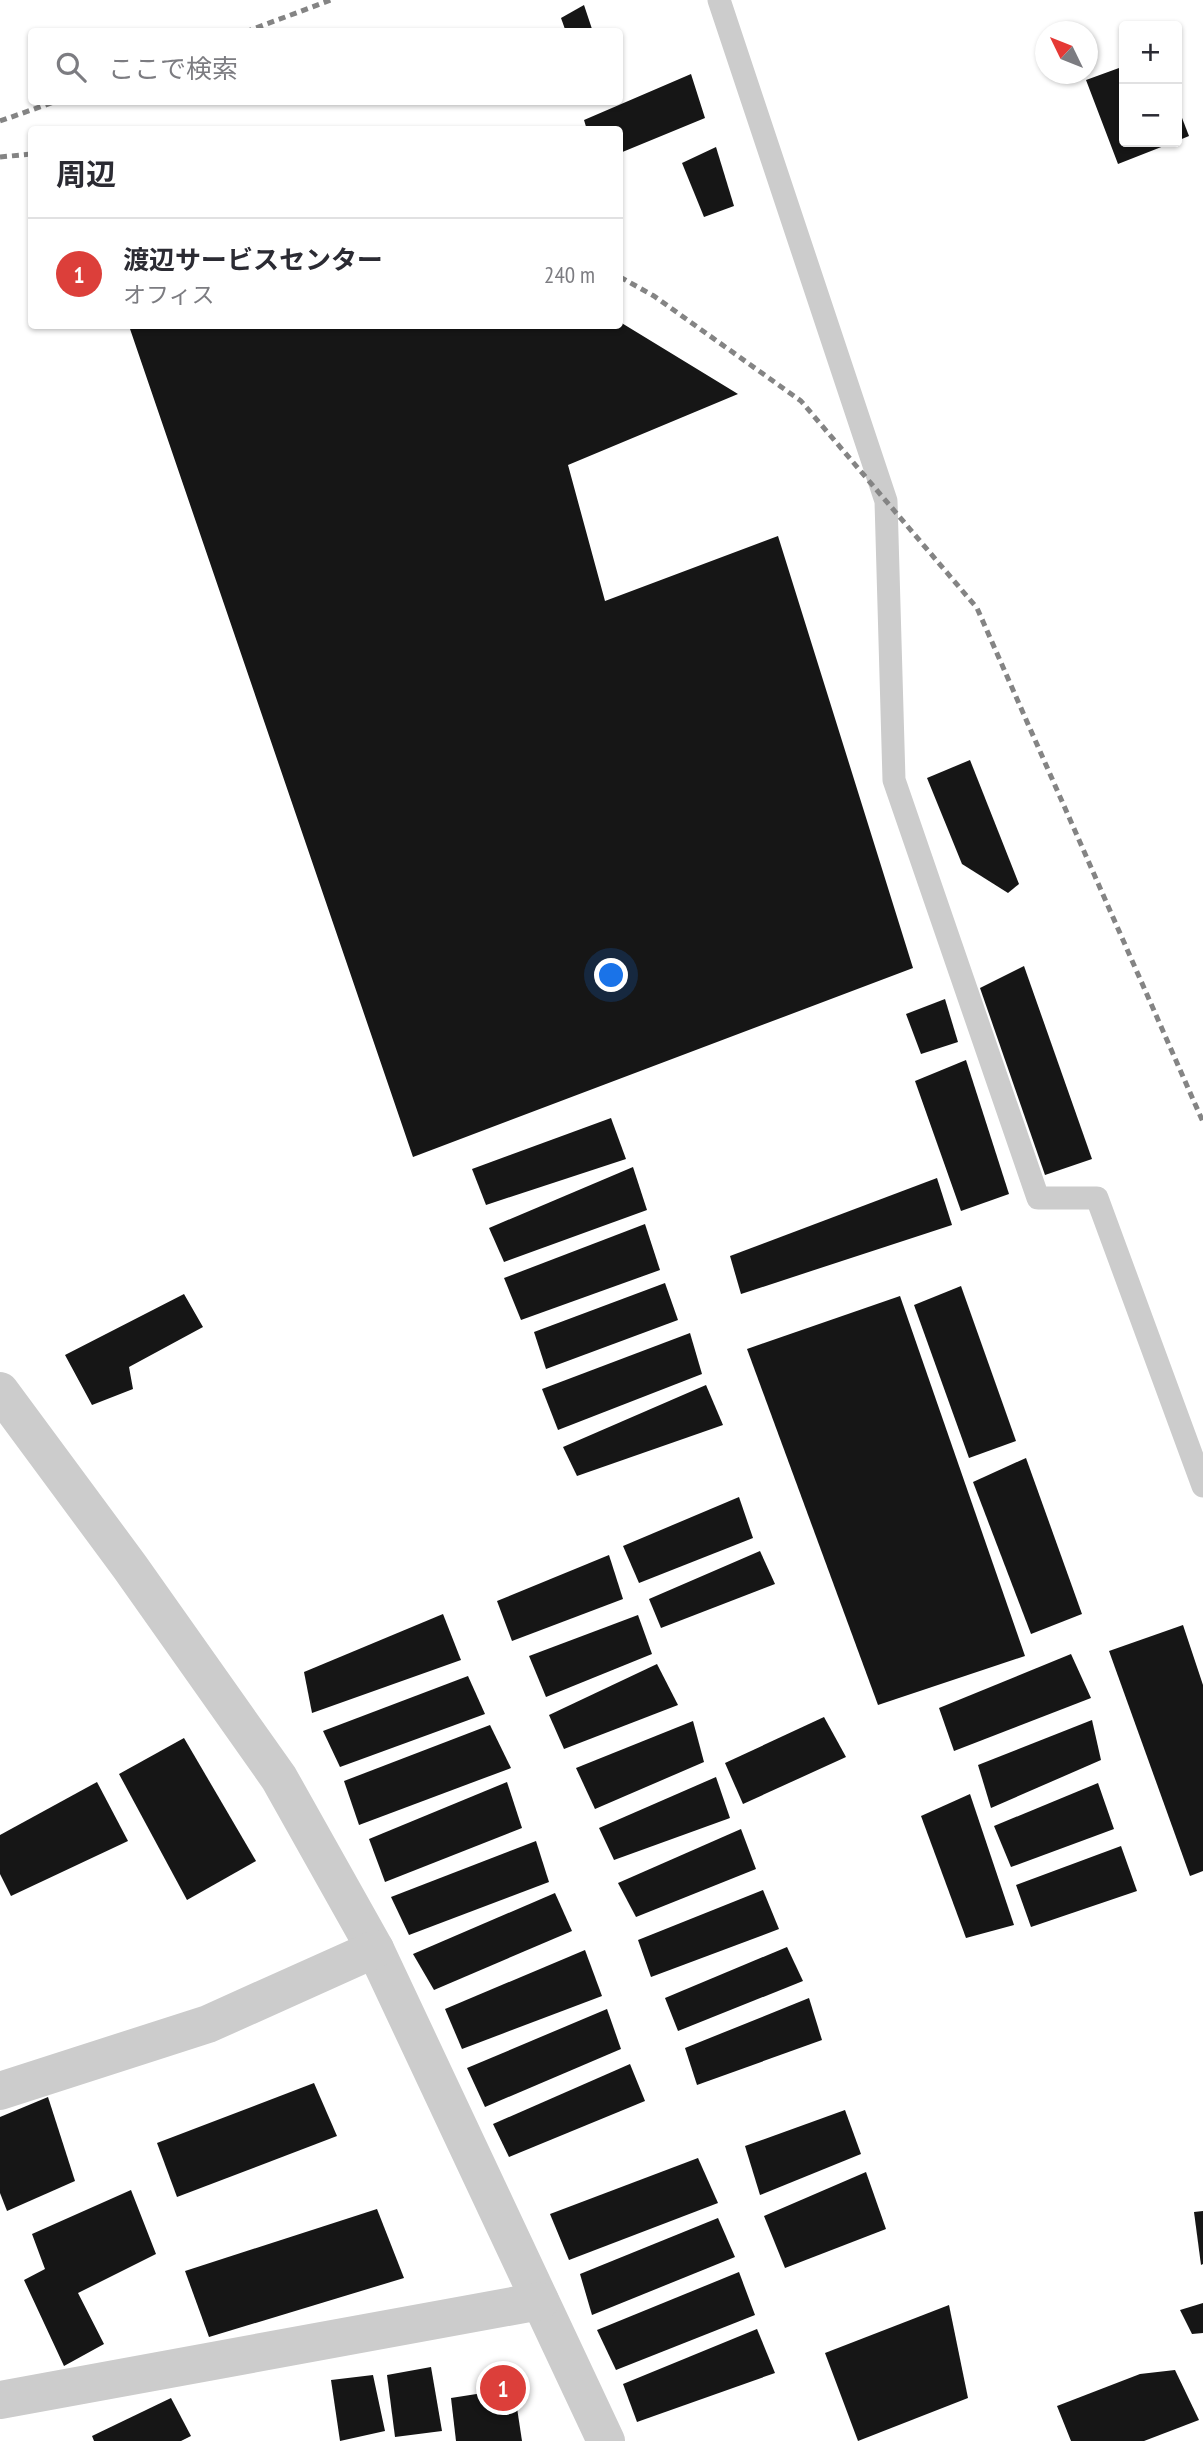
<!DOCTYPE html>
<html lang="ja">
<head>
<meta charset="utf-8">
<style>
  body { margin:0; font-family:"PT Sans Narrow","Noto Sans JP",sans-serif; background:#f7f7f7; color:#2b2b33 }
  .controls { position:absolute; right:21px; top:21px; display:grid; overflow:hidden; border-radius:7px; box-shadow:0 2px 5px #0004 }
  .controls button { width:63px; height:63px; display:grid; place-items:center; padding:0; border:0; border-bottom:2px solid #e1e1e2; background:#fff; color:#2b2b33; font:35px sans-serif }
  .compass { position:absolute; left:1035px; top:21px; width:63px; height:63px; border-radius:50%; background:#fff; box-shadow:0 2px 5px #0004; rotate:313deg }
  .you { position:absolute; left:612px; top:976px; width:24px; height:24px; margin:-18px; border:5px solid #fff; border-radius:50%; background:#1a73e8; box-shadow:0 0 0 10px #1a73e833 }
  .badge { display:grid; place-items:center; width:46px; height:46px; border-radius:50%; background:#dc3f3a; color:#fff; font-size:23px; font-weight:700 }
  .pin { position:absolute; translate:-50% -50%; border:4px solid #fff; box-shadow:0 2px 7px #0006 }
  .list { margin:0; padding:0; list-style:none }
  h2 { display:flex; justify-content:space-between; align-items:center; height:91px; margin:0; padding:0 28px; font-size:30px }
  h2 small { font-size:23px; font-weight:400; color:#7c7c81 }
  .list li { display:grid; grid-template-columns:46px 1fr auto; gap:21px; align-items:center; box-sizing:border-box; height:112px; padding:0 28px; border-top:2px solid #e1e1e2 }
  .list b { display:block; font-size:26px; white-space:nowrap }
  .list p { margin:0; font-size:23px; white-space:nowrap; color:#7c7c81 }
  .list em { font-size:23px; font-style:normal; color:#7c7c81 }
  .icon { flex:none; width:38px; height:38px; fill:none; stroke:currentColor; stroke-width:2; stroke-linecap:round; stroke-linejoin:round }
  .map { position:relative; flex:none; width:1203px; height:2441px; overflow:hidden }
  .search { position:absolute; background:#fff; box-shadow:0 2px 5px #0004; left:28px; top:28px; width:595px; height:77px; display:flex; align-items:center; gap:18px; box-sizing:border-box; padding:0 24px; border-radius:7px; color:#7c7c81; font-size:26px }
  .panel { position:absolute; background:#fff; box-shadow:0 2px 5px #0004; left:28px; top:126px; width:595px; height:203px; border-radius:7px }
  .map>svg:first-child { display:block }
  .building { fill:#161616 }
  .lines { fill:none; stroke-linecap:round; stroke-linejoin:round }
  .lane { stroke:#ccc; stroke-width:23 }
  .street { stroke:#ccc; stroke-width:38 }
  .rail { stroke:#848484; stroke-width:5; stroke-dasharray:7 5; stroke-linecap:butt }
</style>
</head>
<body>
<div class="map">
<svg width="1203" height="2441" viewBox="0 0 1203 2441">
  <rect width="100%" height="100%" fill="#fff"/>
  <!-- building -->
  <g class="building">
    <path d="M584,5L593,32H566L561,18Z"/>
    <path d="M1119,68L1124,80V142H1174L1118,164L1086,80Z"/>
    <path d="M691,74L705,118L620,153V130H587L584,120Z"/>
    <path d="M1177,105L1189,136L1177,141Z"/>
    <path d="M716,147L734,206L704,217L682,163Z"/>
    <path d="M620,322L738,394L568,465L605,601L778,536L913,968L413,1157L129,326H620Z"/>
    <path d="M970,760L1019,884L1008,893L962,864L927,778Z"/>
    <path d="M1024,966L1092,1159L1045,1175L980,988Z"/>
    <path d="M945,999L958,1042L921,1054L906,1014Z"/>
    <path d="M966,1060L1009,1194L961,1211L915,1081Z"/>
    <path d="M611,1118L626,1159L486,1205L472,1169Z"/>
    <path d="M633,1167L647,1210L504,1262L489,1228Z"/>
    <path d="M937,1178L952,1225L741,1294L730,1256Z"/>
    <path d="M645,1224L660,1270L521,1320L504,1278Z"/>
    <path d="M665,1283L678,1320L546,1369L534,1332Z"/>
    <path d="M961,1286L1016,1441L969,1458L914,1305Z"/>
    <path d="M184,1294L203,1327L129,1367L133,1389L92,1405L65,1355Z"/>
    <path d="M900,1296L1025,1656L878,1705L747,1349Z"/>
    <path d="M690,1333L702,1374L558,1430L542,1389Z"/>
    <path d="M706,1385L723,1425L577,1476L563,1447Z"/>
    <path d="M1026,1458L1082,1614L1031,1634L973,1482Z"/>
    <path d="M739,1497L753,1538L639,1583L623,1546Z"/>
    <path d="M760,1551L775,1584L661,1628L649,1599Z"/>
    <path d="M609,1555L623,1599L512,1641L497,1601Z"/>
    <path d="M443,1614L461,1660L312,1713L304,1672Z"/>
    <path d="M638,1615L652,1654L546,1697L529,1656Z"/>
    <path d="M1183,1625L1203,1685V1871L1190,1876L1109,1651Z"/>
    <path d="M1071,1654L1091,1698L954,1751L939,1708Z"/>
    <path d="M657,1664L678,1705L564,1749L549,1715Z"/>
    <path d="M468,1676L485,1714L340,1767L323,1731Z"/>
    <path d="M824,1717L846,1757L743,1804L725,1763Z"/>
    <path d="M1092,1720L1101,1760L991,1808L978,1765Z"/>
    <path d="M693,1721L704,1762L595,1809L576,1768Z"/>
    <path d="M490,1725L511,1768L359,1825L344,1781Z"/>
    <path d="M184,1738L256,1861L187,1900L119,1774Z"/>
    <path d="M716,1777L730,1818L614,1860L599,1828Z"/>
    <path d="M97,1782L128,1841L11,1896L0,1874V1835Z"/>
    <path d="M507,1782L522,1828L385,1882L369,1839Z"/>
    <path d="M1098,1783L1114,1829L1011,1867L994,1826Z"/>
    <path d="M970,1794L1014,1925L966,1938L921,1816Z"/>
    <path d="M741,1829L756,1869L636,1917L618,1883Z"/>
    <path d="M536,1841L549,1882L409,1935L391,1897Z"/>
    <path d="M1121,1846L1137,1891L1031,1927L1016,1885Z"/>
    <path d="M763,1890L779,1929L651,1977L638,1940Z"/>
    <path d="M555,1893L572,1931L434,1990L413,1954Z"/>
    <path d="M787,1947L803,1981L678,2031L665,1998Z"/>
    <path d="M585,1950L602,1996L462,2049L445,2009Z"/>
    <path d="M809,1998L822,2040L697,2085L685,2048Z"/>
    <path d="M607,2009L621,2049L485,2107L467,2068Z"/>
    <path d="M630,2064L645,2101L509,2157L493,2124Z"/>
    <path d="M314,2083L337,2136L177,2197L157,2143Z"/>
    <path d="M48,2097L75,2181L7,2211L0,2193V2117Z"/>
    <path d="M845,2110L861,2154L760,2195L745,2146Z"/>
    <path d="M698,2158L718,2203L569,2260L550,2214Z"/>
    <path d="M866,2172L886,2229L785,2268L764,2216Z"/>
    <path d="M131,2190L156,2254L78,2293L104,2344L64,2366L24,2280L45,2269L32,2234Z"/>
    <path d="M377,2209L404,2278L209,2337L185,2271Z"/>
    <path d="M1203,2211V2264L1201,2265L1194,2212Z"/>
    <path d="M718,2218L735,2257L592,2315L580,2274Z"/>
    <path d="M739,2272L755,2315L616,2370L597,2330Z"/>
    <path d="M1203,2303V2333L1192,2334L1180,2310Z"/>
    <path d="M949,2305L968,2398L858,2441L825,2353Z"/>
    <path d="M757,2329L775,2373L637,2422L623,2384Z"/>
    <path d="M431,2367L442,2431L395,2437L387,2375Z"/>
    <path d="M1175,2370L1199,2420L1144,2441H1071L1057,2406L1140,2374Z"/>
    <path d="M373,2375L385,2431L340,2441L331,2380Z"/>
    <path d="M514,2388L522,2441H456L451,2398Z"/>
    <path d="M171,2398L191,2436L181,2441H94L92,2436Z"/>
  </g>
  <g class="lines">
    <!-- lane -->
    <path class="lane" d="M719,0L886,501L894,780L1038,1198H1097L1203,1486"/>
    <!-- street -->
    <g class="street">
      <path d="M0,1391L130,1567L279,1778L375,1949L606,2441"/>
      <path d="M0,2091L208,2024L375,1949"/>
      <path d="M0,2400L540,2301"/>
    </g>
    <!-- rail -->
    <g class="rail">
      <path d="M245,32L331,0"/>
      <path d="M0,121L54,102"/>
      <path d="M0,157L32,154"/>
      <path d="M620,277L654,296L801,401L977,608L1203,1122"/>
    </g>
  </g>
</svg>
<div class="controls">
<button>+</button>
<button>−</button>
</div>
<svg class="compass" viewBox="-18 -18 36 36"><path d="M0-13l5 13h-10z" fill="#e53935"/><path d="M0 13l5-13h-10z" fill="#7c7c81"/></svg>
<div class="you"></div>
<div class="pin badge" style="left:503px;top:2388px">1</div>
<div class="search"><svg class="icon" aria-label="search" viewBox="0 0 24 24"><circle cx="10" cy="10" r="6"/><path d="M15 15l6 6"/></svg>ここで検索</div>
<section class="panel">
<h2>周辺<small></small></h2>
<ul class="list">
<li><span class="badge">1</span><div><b>渡辺サービスセンター</b><p>オフィス</p></div><em>240 m</em></li>
</ul>
</section>
</div>
</body>
</html>
